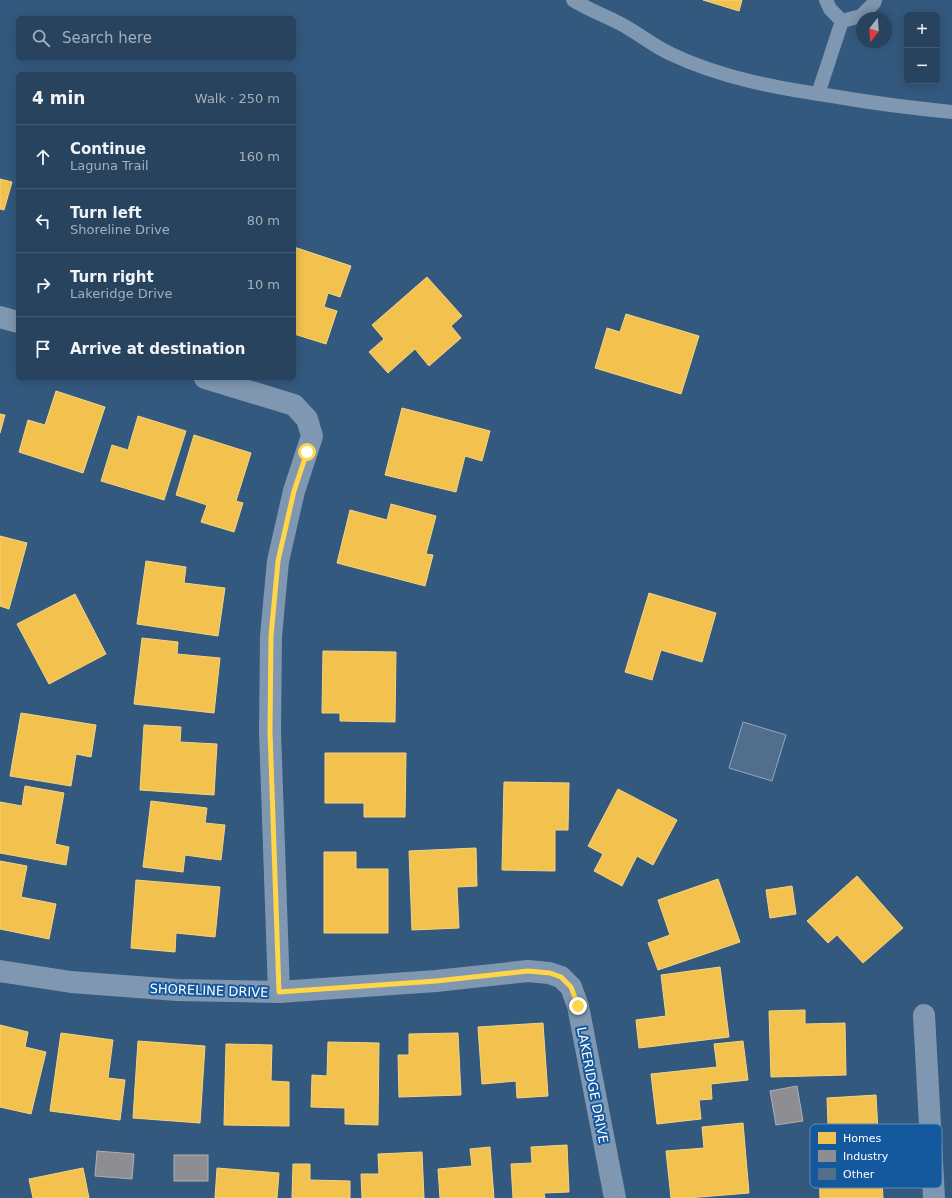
<!DOCTYPE html>
<html lang="en">
<head>
<meta charset="utf-8">
<style>
  body { margin:0; font-family:"DejaVu Sans",sans-serif; background:#2f4a64; color:#f1f3f6 }
  .controls { position:absolute; right:12px; top:12px; display:grid; overflow:hidden; border-radius:6px; box-shadow:0 2px 10px #0003 }
  .controls button { width:36px; height:36px; display:grid; place-items:center; padding:0; border:0; border-bottom:1px solid #435c73; background:#27435e; color:#f1f3f6; font:20px sans-serif }
  .compass { position:absolute; left:856px; top:12px; width:36px; height:36px; border-radius:50%; background:#27435e; box-shadow:0 2px 10px #0003; rotate:197deg }
  .stop { position:absolute; width:12px; height:12px; margin:-9px; border:3px solid #ffd54a; border-radius:50%; background:#fff }
  .stop.end { background:#ffd54a; border-color:#fff; box-shadow:0 1px 4px #0008 }
  .list { margin:0; padding:0; list-style:none }
  h2 { display:flex; justify-content:space-between; align-items:center; height:52px; margin:0; padding:0 16px; font-size:17px }
  h2 small { font-size:13px; font-weight:400; color:#a4b0bc }
  .list li { display:grid; grid-template-columns:26px 1fr auto; gap:12px; align-items:center; box-sizing:border-box; height:64px; padding:0 16px; border-top:1px solid #435c73 }
  .list b { display:block; font-size:15px; white-space:nowrap }
  .list p { margin:0; font-size:13px; white-space:nowrap; color:#a4b0bc }
  .list em { font-size:13px; font-style:normal; color:#a4b0bc }
  .icon { flex:none; width:22px; height:22px; fill:none; stroke:currentColor; stroke-width:2; stroke-linecap:round; stroke-linejoin:round }
  .map { position:relative; flex:none; width:952px; height:1198px; overflow:hidden }
  .search { position:absolute; background:#27435e; box-shadow:0 2px 10px #0003; left:16px; top:16px; width:280px; height:44px; display:flex; align-items:center; gap:10px; box-sizing:border-box; padding:0 14px; border-radius:6px; color:#a4b0bc; font-size:15px }
  .panel { position:absolute; background:#27435e; box-shadow:0 2px 10px #0003; left:16px; top:72px; width:280px; height:308px; border-radius:6px }
  .map>svg:first-child { display:block }
  .homes { fill:#f2c14e; stroke:#f6d483 }
  .industry { fill:#8d8d92; stroke:#afafb3 }
  .building { fill:#516f8d; stroke:#93a8bd }
  .lines { fill:none; stroke-linecap:round; stroke-linejoin:round }
  .service { stroke:#7f97b0; stroke-width:14 }
  .minor { stroke:#7f97b0; stroke-width:22 }
  .route { stroke:#ffd54a; stroke-width:5 }
  .labels { text-anchor:middle; stroke-width:4; stroke-linejoin:round; paint-order:stroke }
  .street-label { font-size:13px; fill:#fff; stroke:#14589e }
  .key { fill:#14589e; stroke:#5a8abb; stroke-width:1 }
  .key-label { font-size:11px; fill:#fff }
</style>
</head>
<body>
<div class="map">
<svg width="952" height="1198" viewBox="0 0 952 1198">
  <rect width="100%" height="100%" fill="#34597e"/>
  <!-- homes -->
  <g class="homes">
    <path d="M703,0H742L739,11Z"/>
    <path d="M0,179L12,182L4,210L0,209Z"/>
    <path d="M294,247L351,266L340,297L328,293L324,307L337,311L326,344L294,334Z"/>
    <path d="M427,277L462,316L451,326L461,338L429,366L415,349L388,373L369,352L384,339L372,325Z"/>
    <path d="M626,314L699,336L681,394L595,368L607,328L620,332Z"/>
    <path d="M56,391L105,407L83,473L19,452L28,420L45,425Z"/>
    <path d="M402,408L490,431L482,461L465,456L456,492L385,475Z"/>
    <path d="M0,414L5,415L0,433Z"/>
    <path d="M138,416L186,431L164,500L101,481L112,445L128,450Z"/>
    <path d="M194,435L251,453L236,501L243,503L234,532L201,522L207,505L176,495Z"/>
    <path d="M391,504L436,516L426,554L433,555L425,586L337,563L350,510L387,520Z"/>
    <path d="M0,536L27,543L9,609L0,606Z"/>
    <path d="M146,561L186,567L184,583L225,588L218,636L137,624Z"/>
    <path d="M649,593L716,613L702,662L661,650L652,680L625,672Z"/>
    <path d="M75,594L106,654L49,684L17,624Z"/>
    <path d="M142,638L178,642L177,654L220,658L214,713L134,704Z"/>
    <path d="M323,651L396,652L395,722L340,721V713H322Z"/>
    <path d="M21,713L96,725L91,757L76,754L71,786L10,776Z"/>
    <path d="M144,725L181,727L180,742L217,744L214,795L140,790Z"/>
    <path d="M325,753H406L405,817H364V803H325Z"/>
    <path d="M504,782L569,783L568,830H555V871L502,870Z"/>
    <path d="M25,786L64,793L55,844L69,847L66,865L0,853V802L22,806Z"/>
    <path d="M618,789L677,820L653,865L637,856L622,886L594,871L603,854L588,846Z"/>
    <path d="M151,801L207,808L205,823L225,825L221,860L185,855L183,872L143,867Z"/>
    <path d="M476,848L477,886L457,887L459,928L412,930L409,851Z"/>
    <path d="M324,852H356V869H388V933H324Z"/>
    <path d="M0,861L27,866L21,897L56,904L49,939L0,929Z"/>
    <path d="M857,876L903,928L863,963L837,935L828,943L807,921Z"/>
    <path d="M718,879L740,942L658,970L648,943L670,935L658,900Z"/>
    <path d="M136,880L220,887L215,937L176,933L175,952L131,948Z"/>
    <path d="M792,886L796,914L770,918L766,890Z"/>
    <path d="M720,967L729,1037L639,1048L636,1020L666,1016L661,975Z"/>
    <path d="M805,1010V1024L845,1023L846,1075L771,1077L769,1011Z"/>
    <path d="M543,1023L548,1096L517,1098L516,1081L482,1084L478,1027Z"/>
    <path d="M0,1025L28,1032L25,1047L46,1052L31,1114L0,1107Z"/>
    <path d="M61,1033L113,1040L108,1078L125,1080L120,1120L50,1111Z"/>
    <path d="M458,1033L461,1095L399,1097L398,1055H409V1034Z"/>
    <path d="M138,1041L205,1046L200,1123L133,1118Z"/>
    <path d="M743,1041L748,1080L711,1084L712,1099L699,1100L701,1119L657,1124L651,1074L717,1067L714,1044Z"/>
    <path d="M328,1042L379,1043L378,1125L345,1124V1108L311,1107L312,1075L327,1076Z"/>
    <path d="M226,1044L272,1045L271,1081L289,1082V1126L224,1125Z"/>
    <path d="M876,1095L879,1149L829,1151L827,1098Z"/>
    <path d="M743,1123L749,1193L688,1198H671L666,1151L704,1148L702,1127Z"/>
    <path d="M567,1145L569,1192L544,1193L545,1198H513L511,1164L532,1163L531,1147Z"/>
    <path d="M490,1147L494,1198H440L438,1169L472,1166L470,1149Z"/>
    <path d="M422,1152L424,1198H362L361,1174H379L378,1154Z"/>
    <path d="M293,1164H310V1180L350,1181V1198H292Z"/>
    <path d="M856,1165L857,1180L882,1179L883,1198H820L819,1167Z"/>
    <path d="M83,1168L89,1198H33L29,1179Z"/>
    <path d="M217,1168L279,1173L277,1198H215Z"/>
  </g>
  <!-- industry -->
  <g class="industry">
    <path d="M797,1086L803,1121L776,1125L770,1091Z"/>
    <path d="M97,1151L134,1154L132,1179L95,1176Z"/>
    <rect x="174" y="1155" width="34" height="26"/>
  </g>
  <!-- building -->
  <path class="building" d="M743,722L786,735L772,781L729,768Z"/>
  <g class="lines">
    <!-- service -->
    <g class="service">
      <path d="M573,0C587,9 604,15 619,23C637,32 653,46 671,54C721,78 777,88 832,96C872,103 912,108 952,112"/>
      <path d="M826,0L830,9L842,21"/>
      <path d="M842,21L861,16L874,3L875,0"/>
      <path d="M818,94L842,21"/>
    </g>
    <!-- minor -->
    <g class="minor">
      <path d="M0,317L18,322"/>
      <path d="M205,378L294,405L307,419L312,436L294,491L278,561L271,636L270,731L279,992"/>
      <path d="M0,971L71,982L177,990L279,992L436,981L528,971L549,973L561,977L571,987L578,1006L615,1198"/>
      <path d="M924,1015L934,1198"/>
    </g>
  </g>
  <g class="lines">
    <!-- route -->
    <path class="route" d="M307,452L294,491L278,561L271,636L270,731L279,992L436,981L528,971L550,973L561,977L571,987L578,1006"/>
  </g>
  <g class="labels">
    <!-- street labels -->
    <g class="street-label">
      <text transform="translate(209 990) rotate(2)" y="5">SHORELINE DRIVE</text>
      <text transform="translate(593 1085) rotate(79)" y="5">LAKERIDGE DRIVE</text>
    </g>
  </g>
  <!-- legend -->
  <rect x="810" y="1124" width="132" height="64" rx="6" class="key"/>
  <rect x="818" y="1132" width="18" height="12" fill="#f2c14e"/>
  <rect x="818" y="1150" width="18" height="12" fill="#8d8d92"/>
  <rect x="818" y="1168" width="18" height="12" fill="#516f8d"/>
  <g class="key-label">
    <text x="843" y="1142">Homes</text>
    <text x="843" y="1160">Industry</text>
    <text x="843" y="1178">Other</text>
  </g>
</svg>
<div class="controls">
<button>+</button>
<button>−</button>
</div>
<svg class="compass" viewBox="-18 -18 36 36"><path d="M0-13l5 13h-10z" fill="#e53935"/><path d="M0 13l5-13h-10z" fill="#a4b0bc"/></svg>
<div class="stop" style="left:307px;top:452px"></div>
<div class="stop end" style="left:578px;top:1006px"></div>
<div class="search"><svg class="icon" aria-label="search" viewBox="0 0 24 24"><circle cx="10" cy="10" r="6"/><path d="M15 15l6 6"/></svg>Search here</div>
<section class="panel">
<h2>4 min<small>Walk · 250 m</small></h2>
<ul class="list">
<li><svg class="icon" aria-label="ahead" viewBox="0 0 24 24"><path d="M12 20V5M6 11l6-6 6 6"/></svg><div><b>Continue</b><p>Laguna Trail</p></div><em>160 m</em></li>
<li><svg class="icon" aria-label="left" viewBox="0 0 24 24"><path d="M17 20v-9H6M10 6l-5 5 5 5"/></svg><div><b>Turn left</b><p>Shoreline Drive</p></div><em>80 m</em></li>
<li><svg class="icon" aria-label="right" viewBox="0 0 24 24"><path d="M7 20v-9h11M14 6l5 5-5 5"/></svg><div><b>Turn right</b><p>Lakeridge Drive</p></div><em>10 m</em></li>
<li><svg class="icon" aria-label="arrive" viewBox="0 0 24 24"><path d="M6 21V4h12l-3 4 3 4H6"/></svg><div><b>Arrive at destination</b></div></li>
</ul>
</section>
</div>
</body>
</html>
